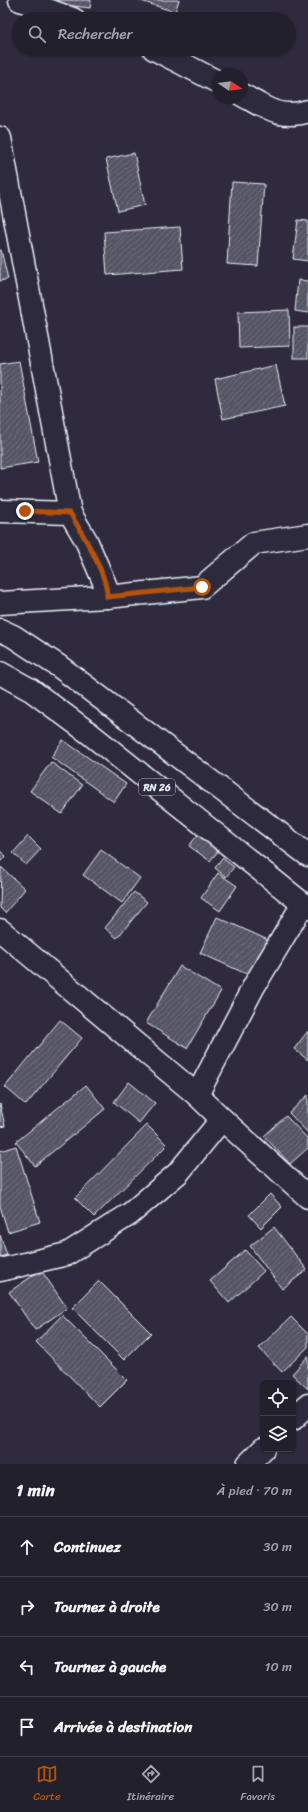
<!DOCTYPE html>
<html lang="fr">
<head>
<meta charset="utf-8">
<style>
  body { margin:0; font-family:Sriracha,sans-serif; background:#2b2836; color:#f1f3f6 }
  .controls { position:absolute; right:12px; bottom:12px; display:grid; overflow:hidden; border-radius:6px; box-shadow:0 1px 3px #0004 }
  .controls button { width:36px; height:36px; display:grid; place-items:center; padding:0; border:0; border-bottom:1px solid #403e4a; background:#23202e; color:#f1f3f6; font:20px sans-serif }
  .compass { position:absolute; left:212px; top:68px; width:36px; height:36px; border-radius:50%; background:#23202e; box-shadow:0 1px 3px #0004; rotate:103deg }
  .stop { position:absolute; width:12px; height:12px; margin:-9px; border:3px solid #b45309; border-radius:50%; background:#fff }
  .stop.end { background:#b45309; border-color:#fff; box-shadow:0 1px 4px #0008 }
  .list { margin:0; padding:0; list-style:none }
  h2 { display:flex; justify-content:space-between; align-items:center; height:52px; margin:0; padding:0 16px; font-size:17px }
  h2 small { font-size:13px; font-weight:400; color:#a3a3aa }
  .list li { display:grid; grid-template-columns:26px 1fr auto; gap:12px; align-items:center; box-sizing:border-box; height:60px; padding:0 16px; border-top:1px solid #403e4a }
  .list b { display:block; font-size:15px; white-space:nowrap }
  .list em { font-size:13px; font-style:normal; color:#a3a3aa }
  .icon { flex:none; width:22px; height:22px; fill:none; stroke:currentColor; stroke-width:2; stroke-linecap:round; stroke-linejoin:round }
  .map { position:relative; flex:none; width:308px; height:1464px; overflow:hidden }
  .search { position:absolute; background:#23202e; box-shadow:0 1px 3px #0004; left:12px; right:12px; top:12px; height:44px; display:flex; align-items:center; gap:10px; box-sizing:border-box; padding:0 14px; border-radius:22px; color:#a3a3aa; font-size:15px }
  .sheet { height:292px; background:#23202e }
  nav { display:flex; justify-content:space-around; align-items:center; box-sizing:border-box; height:56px; border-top:1px solid #403e4a; background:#23202e; font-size:11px; color:#a3a3aa }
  nav a { display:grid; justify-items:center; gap:2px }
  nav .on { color:#b45309 }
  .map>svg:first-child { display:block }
  .building { fill:url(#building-hatch); stroke:#e8f1f8 }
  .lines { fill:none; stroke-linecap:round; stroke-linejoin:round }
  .street-casing { stroke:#e8f1f8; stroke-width:25 }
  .primary-casing { stroke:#e8f1f8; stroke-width:25 }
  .street { stroke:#2f2a3d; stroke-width:22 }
  .primary { stroke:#2f2a3d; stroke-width:22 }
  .route { stroke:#b45309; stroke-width:5 }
  .labels { text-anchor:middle; stroke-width:3.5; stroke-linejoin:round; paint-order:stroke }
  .shield { fill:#2f2a3d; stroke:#b0b5c0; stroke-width:1 }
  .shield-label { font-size:10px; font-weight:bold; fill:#e8f1f8 }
</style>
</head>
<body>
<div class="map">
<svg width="308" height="1464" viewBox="0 0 308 1464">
  <defs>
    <pattern id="building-hatch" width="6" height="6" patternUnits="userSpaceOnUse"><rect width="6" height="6" fill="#575565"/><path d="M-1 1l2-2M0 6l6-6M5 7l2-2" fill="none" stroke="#6f6e7c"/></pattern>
  </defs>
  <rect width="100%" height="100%" fill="#2f2a3d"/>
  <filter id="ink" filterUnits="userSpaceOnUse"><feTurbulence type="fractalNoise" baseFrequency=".025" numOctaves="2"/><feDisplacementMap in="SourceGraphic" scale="8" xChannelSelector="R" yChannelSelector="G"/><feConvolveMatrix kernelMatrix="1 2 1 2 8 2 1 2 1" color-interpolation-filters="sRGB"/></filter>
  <g filter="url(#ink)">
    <!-- building -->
    <g class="building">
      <path d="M57,0H91L90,8L57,4Z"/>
      <path d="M138,0H179L175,12Z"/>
      <path d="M134,153L145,205L118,211L106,159Z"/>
      <path d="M232,182L264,184L258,266L227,264Z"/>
      <path d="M298,220L308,221V261L293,259Z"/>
      <path d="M180,227L183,269L107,275L104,232Z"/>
      <path d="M1,250L8,279L0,281V250Z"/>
      <path d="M298,280L308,281V313L295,311Z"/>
      <path d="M289,310L290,346L239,348L238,312Z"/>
      <rect x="294" y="327" width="14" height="31"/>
      <path d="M19,361L38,462L0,468V364Z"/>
      <path d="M276,365L285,406L223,419L215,379Z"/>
      <path d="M63,740L126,784L114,802L51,757Z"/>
      <path d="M51,762L82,785L62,814L30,791Z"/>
      <path d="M203,828L224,844L210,861L189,846Z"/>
      <path d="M28,836L41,849L26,865L13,853Z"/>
      <path d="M101,850L140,878L122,903L83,875Z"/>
      <path d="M0,851L6,856L0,862Z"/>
      <path d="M222,858L234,867L226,877L215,868Z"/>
      <path d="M1,867L25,889L5,913L0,908Z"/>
      <path d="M218,873L237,886L220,911L201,898Z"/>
      <path d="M134,892L147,902L117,938L105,928Z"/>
      <path d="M217,917L268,940L251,976L200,953Z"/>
      <path d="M180,966L221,991L187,1048L146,1023Z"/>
      <path d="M60,1020L82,1038L26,1105L5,1087Z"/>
      <path d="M308,1031V1060L294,1049Z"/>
      <path d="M129,1082L155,1103L139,1123L114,1102Z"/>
      <path d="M86,1085L105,1109L35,1166L16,1142Z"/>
      <path d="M308,1095V1133L289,1113Z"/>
      <path d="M0,1104L5,1126L0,1127Z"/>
      <path d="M286,1116L308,1139V1148L290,1164L264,1136Z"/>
      <path d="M147,1125L167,1145L94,1217L75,1198Z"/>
      <path d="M16,1146L40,1222L8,1232L0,1206V1151Z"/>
      <path d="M270,1194L282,1207L261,1228L249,1215Z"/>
      <path d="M274,1227L307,1270L282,1289L250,1246Z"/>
      <path d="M0,1235L7,1255L0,1257Z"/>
      <path d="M245,1250L264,1271L229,1303L210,1281Z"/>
      <path d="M41,1270L67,1308L35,1330L9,1292Z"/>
      <path d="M99,1281L151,1333L124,1360L72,1308Z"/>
      <path d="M62,1315L127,1380L100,1407L36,1342Z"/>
      <path d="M291,1317L308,1334V1347L282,1372L259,1348Z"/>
      <path d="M308,1356V1389L292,1374Z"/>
    </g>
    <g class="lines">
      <defs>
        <g id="street">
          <path d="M20,0L73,19"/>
          <path d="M154,49L218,82"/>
          <path d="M242,95C267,108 279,120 308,111"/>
          <path d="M0,138L70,513L86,540L107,589V597"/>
          <path d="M0,511L70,513"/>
          <path d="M0,603L107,597L202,587L254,543L308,535"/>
          <path d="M0,930L197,1095L222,1119L308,1197"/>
          <path d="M197,1095L254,986L303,904"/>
          <path d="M0,1270L67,1254L130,1214L178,1173L222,1119"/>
          <path d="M293,1419L308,1405"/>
          <path d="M248,1464L263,1449"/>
        </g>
        <g id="primary">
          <path d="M0,630L13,636L60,667L308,855"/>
          <path d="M0,673L31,690L89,733L308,908"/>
        </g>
      </defs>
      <!-- street casing -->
      <use href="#street" class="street-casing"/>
      <!-- primary casing -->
      <use href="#primary" class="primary-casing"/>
      <!-- street -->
      <use href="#street" class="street"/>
      <!-- primary -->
      <use href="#primary" class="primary"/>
    </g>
  </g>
  <g class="lines" filter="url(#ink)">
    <!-- route -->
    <path class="route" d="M25,511L70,513C82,533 108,575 107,597L202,587"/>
  </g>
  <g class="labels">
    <!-- shield labels -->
    <rect class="shield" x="139" y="779" width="36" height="16" rx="3"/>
    <g class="shield-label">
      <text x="157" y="791">RN 26</text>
    </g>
  </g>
</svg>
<div class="controls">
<button><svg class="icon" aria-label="locate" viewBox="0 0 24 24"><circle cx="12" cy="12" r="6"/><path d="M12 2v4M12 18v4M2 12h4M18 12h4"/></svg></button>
<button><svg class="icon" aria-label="layers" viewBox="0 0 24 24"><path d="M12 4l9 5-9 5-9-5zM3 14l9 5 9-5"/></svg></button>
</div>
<svg class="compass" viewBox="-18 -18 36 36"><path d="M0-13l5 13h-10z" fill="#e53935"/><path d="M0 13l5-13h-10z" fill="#a3a3aa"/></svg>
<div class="stop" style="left:202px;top:587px"></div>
<div class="stop end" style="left:25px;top:511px"></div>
<div class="search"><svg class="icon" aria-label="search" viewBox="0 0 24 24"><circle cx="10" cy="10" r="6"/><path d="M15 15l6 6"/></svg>Rechercher</div>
</div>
<section class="sheet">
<h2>1 min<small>À pied · 70 m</small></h2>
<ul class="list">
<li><svg class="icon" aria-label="ahead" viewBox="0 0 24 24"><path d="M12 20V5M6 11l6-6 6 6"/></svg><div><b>Continuez</b></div><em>30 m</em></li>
<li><svg class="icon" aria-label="right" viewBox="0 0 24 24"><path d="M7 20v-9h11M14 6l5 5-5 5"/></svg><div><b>Tournez à droite</b></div><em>30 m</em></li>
<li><svg class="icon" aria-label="left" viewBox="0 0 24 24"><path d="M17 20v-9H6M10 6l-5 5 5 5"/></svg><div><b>Tournez à gauche</b></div><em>10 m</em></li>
<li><svg class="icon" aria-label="arrive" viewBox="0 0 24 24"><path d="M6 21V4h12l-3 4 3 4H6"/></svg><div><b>Arrivée à destination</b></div></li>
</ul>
</section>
<nav>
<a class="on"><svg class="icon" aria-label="map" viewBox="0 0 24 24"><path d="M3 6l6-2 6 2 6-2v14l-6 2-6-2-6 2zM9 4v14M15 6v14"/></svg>Carte</a>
<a><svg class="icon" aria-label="directions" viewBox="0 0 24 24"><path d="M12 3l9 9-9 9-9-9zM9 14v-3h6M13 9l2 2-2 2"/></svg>Itinéraire</a>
<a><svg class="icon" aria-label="saved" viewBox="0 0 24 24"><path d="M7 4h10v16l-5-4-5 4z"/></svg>Favoris</a>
</nav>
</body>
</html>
